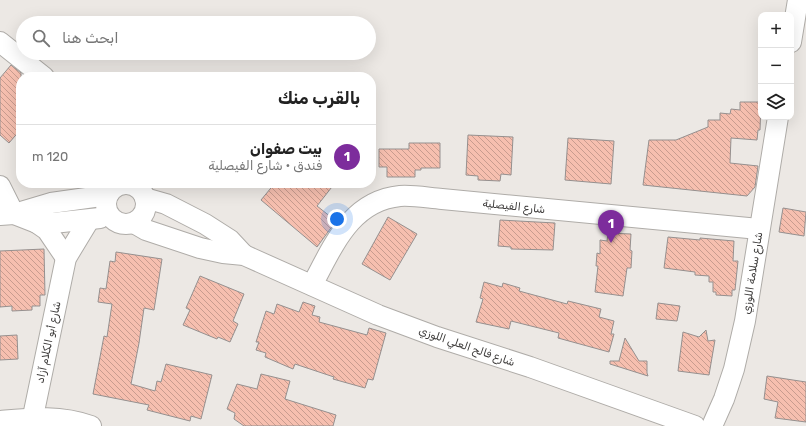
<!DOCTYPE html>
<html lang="ar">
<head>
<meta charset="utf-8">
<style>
  body { margin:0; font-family:Rubik,"Noto Sans Arabic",sans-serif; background:#f2f2f2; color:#222; direction:rtl }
  .controls { position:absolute; right:12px; top:12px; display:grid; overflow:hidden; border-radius:8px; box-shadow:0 4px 16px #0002 }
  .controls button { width:36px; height:36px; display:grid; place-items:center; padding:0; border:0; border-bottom:1px solid #e0e0e0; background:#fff; color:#222; font:20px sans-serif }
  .you { position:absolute; left:337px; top:219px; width:14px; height:14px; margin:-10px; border:3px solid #fff; border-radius:50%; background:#1a73e8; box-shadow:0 0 0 6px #1a73e833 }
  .badge { display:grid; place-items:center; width:26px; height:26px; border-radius:50%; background:#7d2c9c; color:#fff; font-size:13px; font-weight:700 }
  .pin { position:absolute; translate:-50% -33px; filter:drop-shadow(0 1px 2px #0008) }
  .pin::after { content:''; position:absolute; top:21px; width:14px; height:12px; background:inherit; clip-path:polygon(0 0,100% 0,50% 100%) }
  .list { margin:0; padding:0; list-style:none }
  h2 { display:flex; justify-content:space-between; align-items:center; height:52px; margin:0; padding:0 16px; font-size:17px }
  h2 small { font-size:13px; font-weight:400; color:#767676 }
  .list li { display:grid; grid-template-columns:26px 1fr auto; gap:12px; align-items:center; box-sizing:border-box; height:64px; padding:0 16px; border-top:1px solid #e0e0e0 }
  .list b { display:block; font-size:15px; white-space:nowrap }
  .list p { margin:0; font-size:13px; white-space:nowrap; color:#767676 }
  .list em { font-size:13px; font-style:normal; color:#767676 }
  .icon { flex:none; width:22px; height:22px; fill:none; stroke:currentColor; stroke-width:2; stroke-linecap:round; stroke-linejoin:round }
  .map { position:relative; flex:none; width:806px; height:426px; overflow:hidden; direction:ltr }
  .search { position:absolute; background:#fff; box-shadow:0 4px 16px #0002; left:16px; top:16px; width:360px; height:44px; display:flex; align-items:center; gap:10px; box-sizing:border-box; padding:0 14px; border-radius:22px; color:#767676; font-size:15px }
  .panel { position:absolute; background:#fff; box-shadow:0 4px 16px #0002; left:16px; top:72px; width:360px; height:116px; border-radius:16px; direction:rtl }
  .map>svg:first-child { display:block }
  .building { fill:url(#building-back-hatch); stroke:#95908f }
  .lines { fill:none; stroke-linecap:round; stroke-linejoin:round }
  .minor-casing { stroke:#afaca8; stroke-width:22 }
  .minor { stroke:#fff; stroke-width:20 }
  .labels { text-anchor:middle; stroke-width:3; stroke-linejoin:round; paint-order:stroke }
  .street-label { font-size:11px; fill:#3c3a39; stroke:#fff }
</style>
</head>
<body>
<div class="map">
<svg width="806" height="426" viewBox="0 0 806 426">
  <defs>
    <pattern id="building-back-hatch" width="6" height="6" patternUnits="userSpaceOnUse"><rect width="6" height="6" fill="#f6bfaf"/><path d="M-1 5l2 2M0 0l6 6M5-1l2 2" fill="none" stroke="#c89c8f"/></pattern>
  </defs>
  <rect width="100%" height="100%" fill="#ece8e4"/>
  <!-- building -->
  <g class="building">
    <path d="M11,65L21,73V129L9,143L0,135V78Z"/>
    <path d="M740,102H761L760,130H758L757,140L731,138L730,163L758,166L755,187L747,196L643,185L649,140H676L708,127V120H720V113L730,114L731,109L740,110Z"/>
    <path d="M468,135L513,137L511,175L501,174L500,181L478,180V176L466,175Z"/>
    <path d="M568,138L614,141L611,184L565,180Z"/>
    <path d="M409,143H440V168H421V170H415V177H387V167H379V149H409Z"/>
    <path d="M275,183H335L317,206L336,221L317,247L261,200Z"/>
    <path d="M783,208L806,212L804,236L779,232Z"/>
    <path d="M388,217L417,234L390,280L362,264Z"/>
    <path d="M500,220L555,223L553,250L511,249V247L498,246Z"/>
    <path d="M608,233L631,234L630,250L632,251L631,268H627L623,296L595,292L598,266H596L597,253L600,254V240L607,241Z"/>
    <path d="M668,237L700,240V238L734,241L733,261H738L735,290H732V296L716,295V292H713V282H709V276L695,275V272L664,268Z"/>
    <path d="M44,249L45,295H40V306H32V310L12,311V306L0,307V251Z"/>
    <path d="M116,252L162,259L154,310L144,308L139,343L131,384L155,391L157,381L161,382L166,364L212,375L201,419L191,416L190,421L147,410L149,405L93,394L104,336L107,337L112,304L98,302L100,288L106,289L110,261L115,262Z"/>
    <path d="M200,276L244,294L233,321L238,324L230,342L218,337L217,339L183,325L190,310L186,308Z"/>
    <path d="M484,282L502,287L503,283L520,288L519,291L567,304L568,301L601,309L599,317L614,321L611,334H614L609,352L558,338L559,333L511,321L509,329L476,322L483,299L480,298Z"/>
    <path d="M303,302L315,306L312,315L320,317L319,322L367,335L369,328L386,333L373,380L368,379L365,388L333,379L334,377L295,364L293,369L265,357L266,353L256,350L259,342H256L266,311L274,314L277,304L299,312Z"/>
    <path d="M658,303L680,306L677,321L656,319Z"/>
    <path d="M706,330L708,341L715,340L709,375L678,371L683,332L699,337Z"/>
    <path d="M17,335L18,359L0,360V336Z"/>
    <path d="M625,338L639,361H647V373L648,376L610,364V361H619Z"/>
    <path d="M261,374L290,381L285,399L336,415L333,426H244L234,419L235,413L227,409L237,384L257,389Z"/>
    <path d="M767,376L806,382V422L775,418L778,402L764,399Z"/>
  </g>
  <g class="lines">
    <defs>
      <g id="minor">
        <path d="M0,42L44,77"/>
        <path d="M791,42L798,0"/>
        <circle cx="126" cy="204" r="20"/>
        <path d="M0,186L14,214"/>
        <path d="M145,198L166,204L205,224L230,240L244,255"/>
        <path d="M14,214L37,223H53L100,218"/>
        <path d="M0,215L14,214L51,203L108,195"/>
        <path d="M37,223L47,230L66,258"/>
        <path d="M134,223L146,230L200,248L223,253L244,255L378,315L437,337L530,367L695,426"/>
        <path d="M312,285C333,247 350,201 400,196C413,195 429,198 442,199L759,229"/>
        <path d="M0,421C32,418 60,415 91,426"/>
        <path d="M31,426L66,258L89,220"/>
        <path d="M712,426L724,399L734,369L745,321L778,117"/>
      </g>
    </defs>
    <!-- minor casing -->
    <use href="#minor" class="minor-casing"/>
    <!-- minor -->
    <use href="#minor" class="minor"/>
  </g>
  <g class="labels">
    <!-- street labels -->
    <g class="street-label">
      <text transform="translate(514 206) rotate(6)" y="4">شارع الفيصلية</text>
      <text transform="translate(752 273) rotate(-81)" y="4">شارع سلامة اللوزي</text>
      <text transform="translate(48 342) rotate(-78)" y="4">شارع أبو الكلام آزاد</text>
      <text transform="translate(467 346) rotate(19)" y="4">شارع فالح العلي اللوزي</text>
    </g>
  </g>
</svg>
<div class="controls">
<button>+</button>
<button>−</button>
<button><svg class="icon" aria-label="layers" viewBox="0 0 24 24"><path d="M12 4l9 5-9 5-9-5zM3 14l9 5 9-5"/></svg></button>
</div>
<div class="you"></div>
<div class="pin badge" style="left:611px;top:243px">1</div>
<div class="search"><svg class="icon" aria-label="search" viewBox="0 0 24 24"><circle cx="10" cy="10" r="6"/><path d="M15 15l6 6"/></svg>ابحث هنا</div>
<section class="panel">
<h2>بالقرب منك<small></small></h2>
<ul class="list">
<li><span class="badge">1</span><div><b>بيت صفوان</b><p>فندق · شارع الفيصلية</p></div><em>120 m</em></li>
</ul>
</section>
</div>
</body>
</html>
